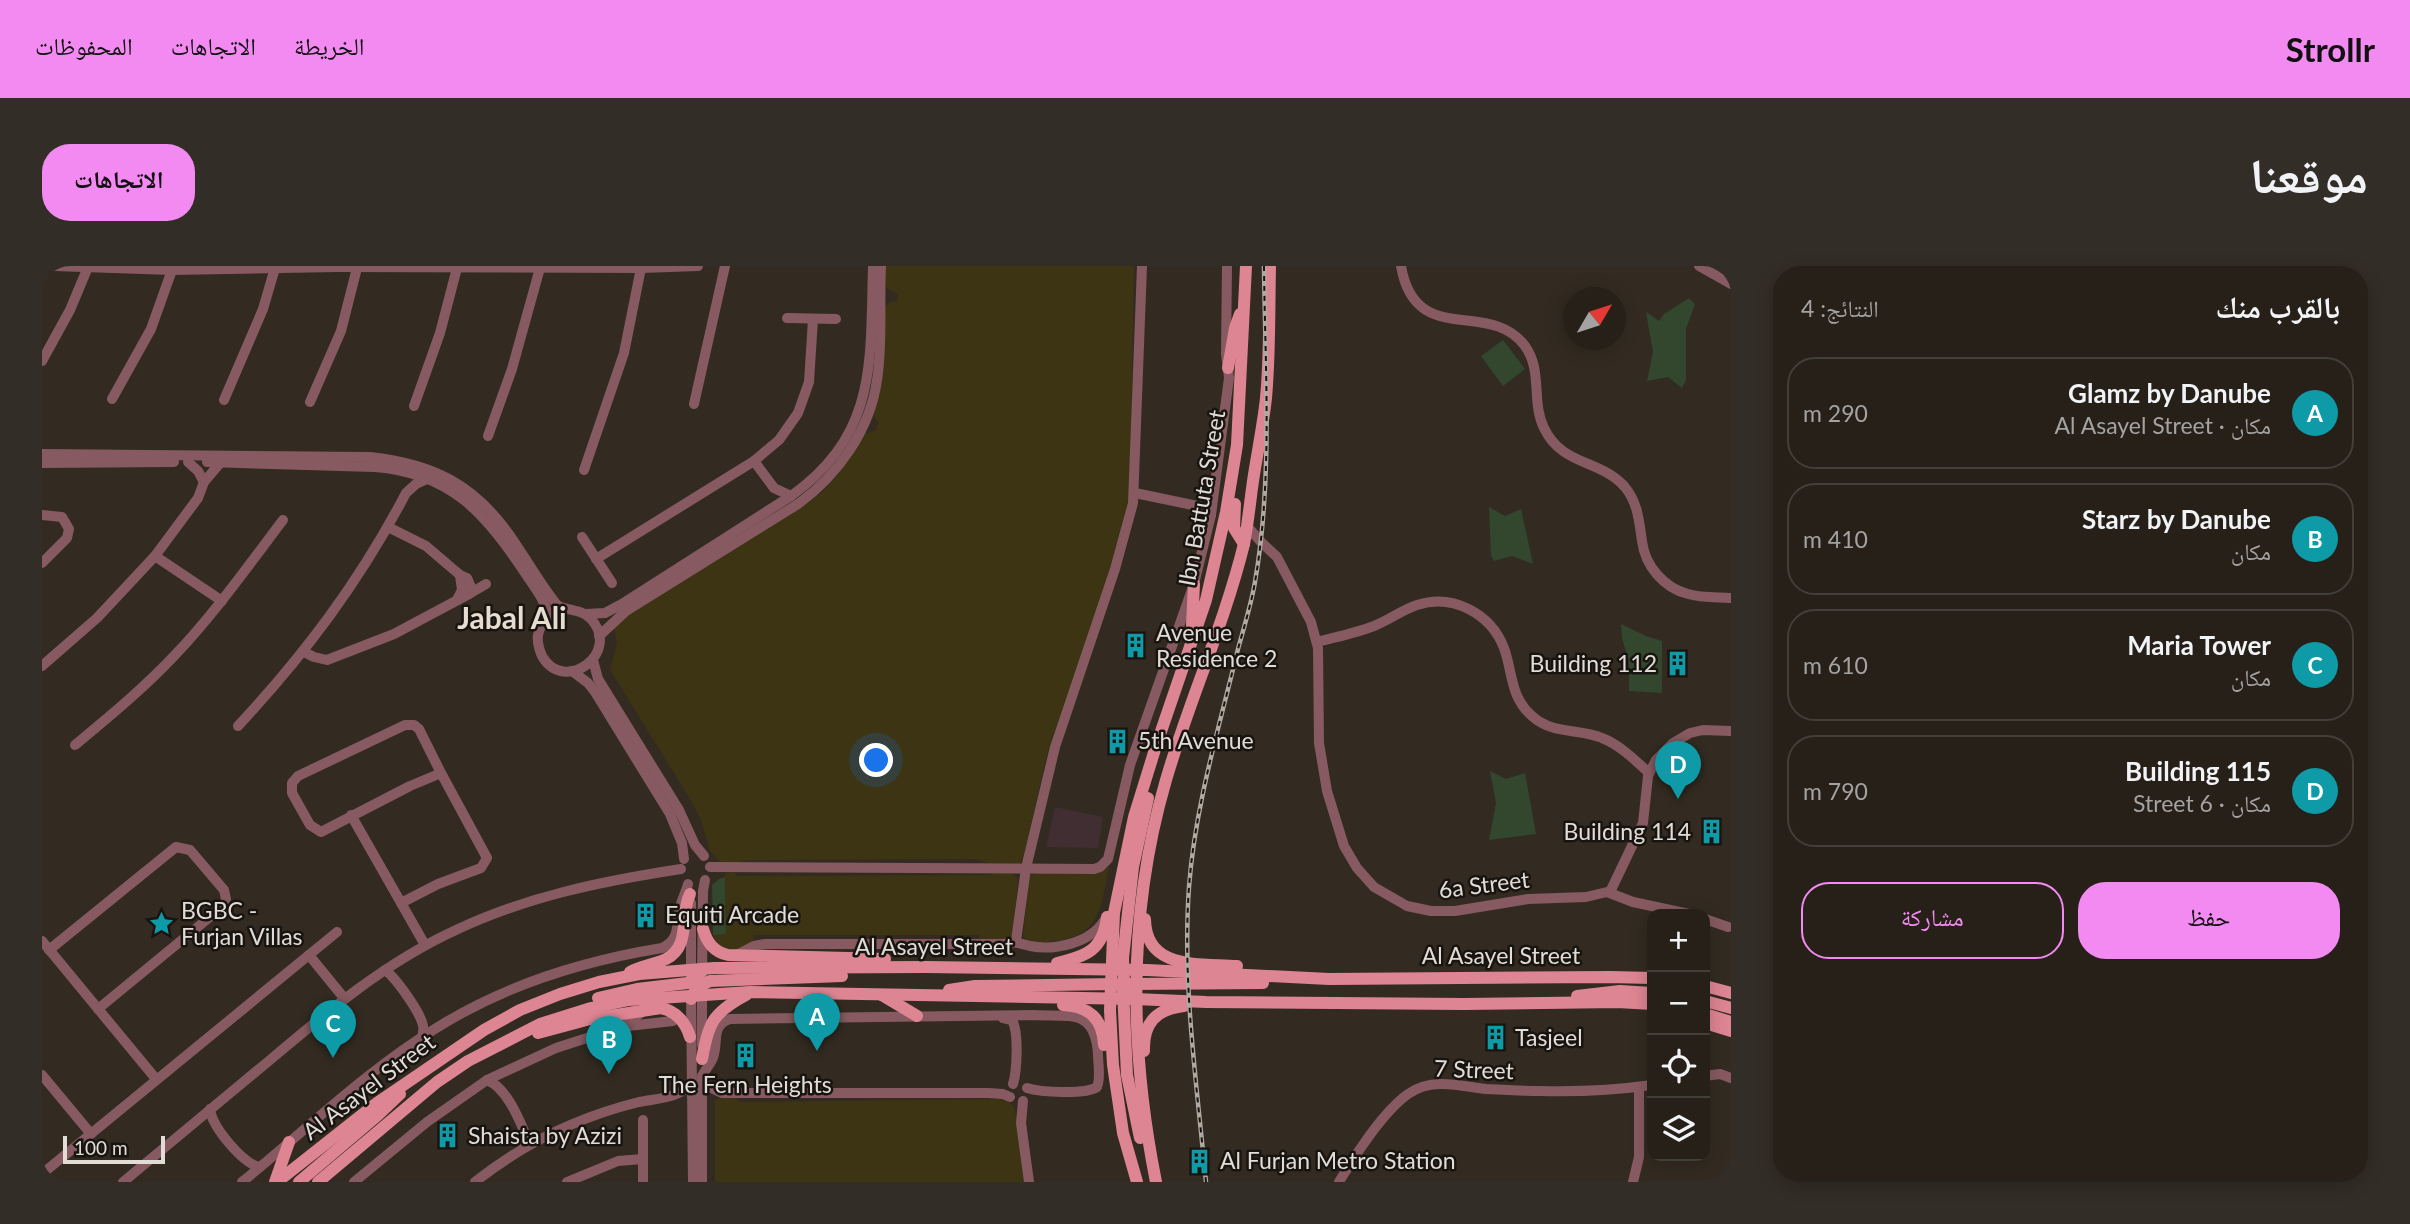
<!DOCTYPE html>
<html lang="ar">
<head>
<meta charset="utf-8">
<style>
  body { margin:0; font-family:Lato,"Noto Naskh Arabic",sans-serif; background:#322d26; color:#f1f3f6; direction:rtl }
  .controls { position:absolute; right:21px; bottom:21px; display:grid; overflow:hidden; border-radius:14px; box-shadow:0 4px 18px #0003 }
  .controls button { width:63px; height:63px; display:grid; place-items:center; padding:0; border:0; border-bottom:2px solid #423e38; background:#262019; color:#f1f3f6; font:35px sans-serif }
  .compass { position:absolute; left:1521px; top:21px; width:63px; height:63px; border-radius:50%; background:#262019; box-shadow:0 4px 18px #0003; rotate:51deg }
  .scale { position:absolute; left:21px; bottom:18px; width:102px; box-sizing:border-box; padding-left:7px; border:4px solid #e2dcd6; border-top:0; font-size:19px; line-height:24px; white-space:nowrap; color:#e2dcd6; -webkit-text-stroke:5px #181410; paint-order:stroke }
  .you { position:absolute; left:835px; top:495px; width:24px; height:24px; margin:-18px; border:5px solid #fff; border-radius:50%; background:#1a73e8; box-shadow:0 0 0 10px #1a73e833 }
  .badge { display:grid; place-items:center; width:46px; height:46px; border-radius:50%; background:#f38af1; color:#fff; font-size:23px; font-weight:700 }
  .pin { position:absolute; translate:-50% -58px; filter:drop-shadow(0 2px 4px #0008) }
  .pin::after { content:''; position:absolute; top:37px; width:24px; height:21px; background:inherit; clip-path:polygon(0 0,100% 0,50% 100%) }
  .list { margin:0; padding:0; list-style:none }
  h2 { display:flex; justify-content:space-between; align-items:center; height:91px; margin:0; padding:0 28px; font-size:30px }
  h2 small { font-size:23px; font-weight:400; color:#a4a3a2 }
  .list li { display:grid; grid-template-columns:46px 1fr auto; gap:21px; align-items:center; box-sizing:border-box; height:112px; margin:0 14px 14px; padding:0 14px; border:2px solid #423e38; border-radius:28px }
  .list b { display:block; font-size:26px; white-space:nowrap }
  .list p { margin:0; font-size:23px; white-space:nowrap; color:#a4a3a2 }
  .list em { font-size:23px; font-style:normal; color:#a4a3a2 }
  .actions { display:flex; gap:14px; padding:21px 28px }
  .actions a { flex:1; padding:16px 0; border:2px solid #f38af1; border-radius:28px; text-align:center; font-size:24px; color:#f38af1 }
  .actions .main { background:#f38af1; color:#111 }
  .icon { flex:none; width:38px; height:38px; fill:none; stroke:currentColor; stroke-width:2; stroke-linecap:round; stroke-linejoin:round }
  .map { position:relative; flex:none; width:1689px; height:916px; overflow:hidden; direction:ltr; border-radius:28px }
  header { display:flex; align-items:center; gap:42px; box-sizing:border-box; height:98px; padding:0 35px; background:#f38af1; color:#111 }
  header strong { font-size:33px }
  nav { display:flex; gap:38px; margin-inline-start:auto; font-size:24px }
  .intro { display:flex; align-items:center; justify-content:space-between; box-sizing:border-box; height:168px; padding:0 42px }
  h1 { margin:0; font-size:49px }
  .button { padding:18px 32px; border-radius:28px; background:#f38af1; color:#111; font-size:24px; font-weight:700 }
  main { display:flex; gap:42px; padding:0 42px }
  aside { flex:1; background:#262019; border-radius:28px; box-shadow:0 4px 18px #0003 }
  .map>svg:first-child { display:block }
  .industrial { fill:#412e33 }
  .green { fill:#32472e }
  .sand { fill:#3c3413 }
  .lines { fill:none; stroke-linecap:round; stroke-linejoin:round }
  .minor { stroke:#865a60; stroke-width:10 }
  .major { stroke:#de8593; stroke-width:12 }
  .rail-casing { stroke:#b0a9a2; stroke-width:4.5 }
  .rail { stroke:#181410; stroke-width:2; stroke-dasharray:5; stroke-linecap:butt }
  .labels { text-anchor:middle; stroke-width:5; stroke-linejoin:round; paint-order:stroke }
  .street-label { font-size:23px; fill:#e2dcd6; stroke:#181410 }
  .poi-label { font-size:23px; fill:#e2dcd6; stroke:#181410; text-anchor:start }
  .district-label { font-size:30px; font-weight:bold; fill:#e7dcd0; stroke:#181410 }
</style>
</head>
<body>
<header>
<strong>Strollr</strong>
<nav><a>الخريطة</a><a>الاتجاهات</a><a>المحفوظات</a></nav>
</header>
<div class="intro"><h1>موقعنا</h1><a class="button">الاتجاهات</a></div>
<main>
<aside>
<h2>بالقرب منك<small>النتائج: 4</small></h2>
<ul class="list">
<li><span class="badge" style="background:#0f9aa8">A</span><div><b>Glamz by Danube</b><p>مكان · Al Asayel Street</p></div><em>290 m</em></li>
<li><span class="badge" style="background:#0f9aa8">B</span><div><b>Starz by Danube</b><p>مكان</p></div><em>410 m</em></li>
<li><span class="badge" style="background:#0f9aa8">C</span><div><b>Maria Tower</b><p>مكان</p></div><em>610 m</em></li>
<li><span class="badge" style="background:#0f9aa8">D</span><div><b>Building 115</b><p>مكان · 6 Street</p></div><em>790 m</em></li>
</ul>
<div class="actions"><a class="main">حفظ</a><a>مشاركة</a></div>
</aside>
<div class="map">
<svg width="1689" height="916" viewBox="0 0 1689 916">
  <rect width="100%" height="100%" fill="#332b21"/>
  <!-- industrial -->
  <path class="industrial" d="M1013,541L1061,551L1056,582L1004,581Z"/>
  <!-- green -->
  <g class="green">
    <path d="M1647,32L1653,38L1644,63V114L1640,122L1626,111L1605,115L1611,86L1604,46L1617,55L1622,48Z"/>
    <path d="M1461,74L1483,103L1461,120L1439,90Z"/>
    <path d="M1447,241L1463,250L1479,243L1491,298L1470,290L1452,295L1449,289Z"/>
    <path d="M1579,358L1604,370L1620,375V427L1587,425V395L1580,372Z"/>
    <path d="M1448,505L1464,513L1483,507L1494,568L1447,574L1454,537Z"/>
    <path d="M683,611L684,669H671L670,619L677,613Z"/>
  </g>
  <!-- sand -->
  <g class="sand">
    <path d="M844,0H1092L1088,223L1085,239L1063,322L1006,484L982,589L978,597H947L935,593L703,594L698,597L681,599L668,585L659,554L648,533L568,404L575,377L572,361L582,352L761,240L781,225L796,209L821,169L834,164L837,157L832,151V143L842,43L848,36H855L856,28C841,23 840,14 844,0Z"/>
    <path d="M1067,600C1057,658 1053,675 989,677L981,670L987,613L989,609C1013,596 1042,620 1067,600Z"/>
    <path d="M692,606L695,610L949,609L952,606L971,607L976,614L971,669L963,675L937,674V669H712L711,676L697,685L676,681L671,669L684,668L683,607Z"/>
    <path d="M681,831L694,832L697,836L954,833L959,831L966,834L973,843L982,916H673V834Z"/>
  </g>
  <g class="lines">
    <!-- minor -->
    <g class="minor">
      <path d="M12,0L130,4L294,1L599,2L656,0"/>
      <path d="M1359,0C1373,83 1448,32 1483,80C1501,105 1489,136 1502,162C1520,200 1557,193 1582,220C1596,236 1597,255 1600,275C1603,300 1622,322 1646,328C1660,332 1675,331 1689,332"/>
      <path d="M1657,0L1689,18"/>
      <path d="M745,52L794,53"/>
      <path d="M0,95L28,44L46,1"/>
      <path d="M70,133L109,63L130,4"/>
      <path d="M182,134L221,43L233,2"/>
      <path d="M268,136L299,65L315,2"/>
      <path d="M652,138L683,0"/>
      <path d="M372,140L398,67L415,2"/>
      <path d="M446,170L470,103L498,2"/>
      <path d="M0,188L328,191C391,198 432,218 469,271C485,294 498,318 515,339C526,346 539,342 549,353C580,387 522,429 500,390C497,383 495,376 496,369C499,355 509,347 522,344"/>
      <path d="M712,195L732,222L749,230"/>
      <path d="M146,196L156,205L162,216"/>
      <path d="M165,196L333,201C407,207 442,245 481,304C490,318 504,334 506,351"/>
      <path d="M0,197L132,196"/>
      <path d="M542,204L582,87L599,2"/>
      <path d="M1093,227L1160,241L1169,249"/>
      <path d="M0,249L20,251L27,263L25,272L0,297"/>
      <path d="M1205,260L1219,276L1235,291L1269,356L1276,382L1277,477L1285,525L1302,580L1315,602L1332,621L1365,640L1389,645H1413L1486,633L1544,631L1565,626L1591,636L1647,648"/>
      <path d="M540,271L570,317"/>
      <path d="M113,290L180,335"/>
      <path d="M554,293L712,195L737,174L756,147L767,116L771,53"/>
      <path d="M427,328L444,318"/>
      <path d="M415,334L420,324L418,309"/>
      <path d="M544,348L563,347L580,338L749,230C836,168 828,96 831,0"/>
      <path d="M557,370L584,345L756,238C796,209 828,164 835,114C841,76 837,38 839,0"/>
      <path d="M1275,376C1294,371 1314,367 1332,360C1347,354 1360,344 1375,339C1411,327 1449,348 1462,382C1471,407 1468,431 1490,450C1511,469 1536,462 1560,472C1578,479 1593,494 1607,507"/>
      <path d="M262,386L272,391L285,394L352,368L427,328L429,321L425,312L418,309L384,280L346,261"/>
      <path d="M551,394L556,413L637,544L653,579L662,590"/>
      <path d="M0,400L55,352L113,290L156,232L162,216L179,196"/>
      <path d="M530,405L546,417L553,426L628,548L640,577L642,593"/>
      <path d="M196,460C263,388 318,315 364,227L374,218L385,213"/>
      <path d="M33,479C68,450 102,422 133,389C173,347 206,300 241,254"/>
      <path d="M309,549L383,679"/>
      <path d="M668,601L1052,603L1058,601L1066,593L1088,499L1152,318L1169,249L1187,112L1184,88L1185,0"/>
      <path d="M1568,626L1601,557L1606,510L1614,494L1631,477L1648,467L1661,464L1689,465"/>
      <path d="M359,637L396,618L439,602L445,592L399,507L377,463L372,459H363L256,510L250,517V527L268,559L279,566L368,520L399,507"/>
      <path d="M649,637V709"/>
      <path d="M1663,653L1686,661"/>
      <path d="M0,675L114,813"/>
      <path d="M974,675L984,602L1013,481L1073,303L1091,237L1100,0"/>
      <path d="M7,684L134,581L148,584L182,624L184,633L180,641L56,743"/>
      <path d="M267,689L302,732"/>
      <path d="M695,689L712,680L723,678H961C975,675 975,677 988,680C1013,685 1048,677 1062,655"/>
      <path d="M343,704C354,712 379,747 381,760C382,764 381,767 380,771"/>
      <path d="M660,709L661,625L663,614"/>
      <path d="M649,728L651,916"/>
      <path d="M961,752L970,754C977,766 975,805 971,818"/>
      <path d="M586,760L631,755"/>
      <path d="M660,779V724"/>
      <path d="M0,809L49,868"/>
      <path d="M1663,810L1678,808L1689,812"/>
      <path d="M445,814C465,822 477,853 485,872L482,881"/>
      <path d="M968,831L961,828L946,827H680L665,820L660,810C663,804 667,800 670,794C678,778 667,760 688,753L991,749C1028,751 1053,742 1056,788C1056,799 1059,812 1055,821C1043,829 998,826 985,822"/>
      <path d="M981,835L979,857L987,916"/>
      <path d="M168,843C170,861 201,898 218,901"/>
      <path d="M0,908L295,666"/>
      <path d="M81,916C130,875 179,835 228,794C286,745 344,696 414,664C486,630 561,615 639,603"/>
      <path d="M200,916C264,864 325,804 396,761C465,718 540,695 620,682C639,673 634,658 638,641C640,633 644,626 646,618"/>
      <path d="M312,916L385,856L445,814L514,782L582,760L604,743"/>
      <path d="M433,916C482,877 536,851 597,836C617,832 637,833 650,816"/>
      <path d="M525,916L576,895L601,893"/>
      <path d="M601,916V854"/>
      <path d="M660,916V812"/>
      <path d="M1297,916C1312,890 1342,845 1366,828C1390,811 1418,820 1444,823C1462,824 1480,825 1498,825C1535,826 1574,824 1610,819"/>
      <path d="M1591,916L1597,891V821"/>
    </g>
    <!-- major -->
    <g class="major">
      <path d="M1186,102L1193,62L1198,48"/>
      <path d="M1193,238L1192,262L1202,278"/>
      <path d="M1150,359L1152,318"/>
      <path d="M1103,653C1104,705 1158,697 1195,700"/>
      <path d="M661,663C665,677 672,686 686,689L843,693"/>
      <path d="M1015,697C1045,690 1061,684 1065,651"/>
      <path d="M588,706C599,699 612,699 624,693C650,679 637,650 648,628"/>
      <path d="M1088,718L1221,717"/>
      <path d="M1663,720L1689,727"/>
      <path d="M907,724L933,720L1074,718"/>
      <path d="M1081,724L1085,809L1098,872"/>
      <path d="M840,729L875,750"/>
      <path d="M1535,730L1578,725L1610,727"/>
      <path d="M556,732L595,723L646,717L659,706"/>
      <path d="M649,733L655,721L668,715L800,710"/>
      <path d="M1093,733L1082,716L1081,692L1091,601L1106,532"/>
      <path d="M1663,735L1689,742"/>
      <path d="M1021,739C1047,740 1061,753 1062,779"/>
      <path d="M1663,748L1689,756"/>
      <path d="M1663,757L1689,765"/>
      <path d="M496,767L548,753L619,742C634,745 644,757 648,771"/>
      <path d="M1102,785C1101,757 1114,743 1142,740"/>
      <path d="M660,793C667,757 670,747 704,729"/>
      <path d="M233,916L247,876"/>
      <path d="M235,916L335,837L442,764L478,744L518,728L557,716L597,708L672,702L884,701L1105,704L1287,713L1568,711L1610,712"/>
      <path d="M257,916L336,849L358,828"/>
      <path d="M276,916L395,816L426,795L498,758L549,742L587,734L708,726L1093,733L1164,736L1422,738L1576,736L1610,738"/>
      <path d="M1095,916L1081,867L1071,799L1068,744L1072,647L1092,551L1114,480L1164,334L1184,246L1195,179L1204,0"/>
      <path d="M1114,916C1087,781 1085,647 1124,514C1147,435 1182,359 1202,278C1206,258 1208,236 1211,215C1215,188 1221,160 1224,132C1228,88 1227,44 1228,0"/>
    </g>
    <defs>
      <path id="rail" d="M1164,916C1155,819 1140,719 1147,621C1153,540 1177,462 1196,383C1202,361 1209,339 1213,316C1231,212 1223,105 1222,0"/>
    </defs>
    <!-- rail casing -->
    <use href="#rail" class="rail-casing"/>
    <!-- rail -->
    <use href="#rail" class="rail"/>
  </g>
  <!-- icons -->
  <defs>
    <symbol id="building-bare" viewBox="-9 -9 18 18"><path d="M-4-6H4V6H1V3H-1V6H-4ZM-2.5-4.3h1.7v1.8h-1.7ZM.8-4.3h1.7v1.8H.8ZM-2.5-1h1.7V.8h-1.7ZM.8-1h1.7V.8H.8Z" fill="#0f9aa8" stroke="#181410" stroke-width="2.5" paint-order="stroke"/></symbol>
    <symbol id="sight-bare" viewBox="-9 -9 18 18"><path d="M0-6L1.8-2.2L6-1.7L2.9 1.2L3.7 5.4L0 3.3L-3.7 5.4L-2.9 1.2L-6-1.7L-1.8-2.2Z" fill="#0f9aa8" stroke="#181410" stroke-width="2.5" paint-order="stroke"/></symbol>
  </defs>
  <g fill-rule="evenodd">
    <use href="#building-bare" x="1076" y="362" width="35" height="35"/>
    <use href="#building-bare" x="1618" y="380" width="35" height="35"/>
    <use href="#building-bare" x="1058" y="458" width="35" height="35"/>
    <use href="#building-bare" x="1652" y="548" width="35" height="35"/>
    <use href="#building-bare" x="586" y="632" width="35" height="35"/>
    <use href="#sight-bare" x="102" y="640" width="35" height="35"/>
    <use href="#building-bare" x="1436" y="754" width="35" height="35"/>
    <use href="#building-bare" x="686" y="772" width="35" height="35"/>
    <use href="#building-bare" x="388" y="852" width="35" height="35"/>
    <use href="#building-bare" x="1140" y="878" width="35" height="35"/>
  </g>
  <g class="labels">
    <!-- street labels -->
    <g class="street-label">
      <text transform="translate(1160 232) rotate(-80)" y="8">Ibn Battuta Street</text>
      <text transform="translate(1442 619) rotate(-7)" y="8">6a Street</text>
      <text x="892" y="689">Al Asayel Street</text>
      <text x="1459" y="698">Al Asayel Street</text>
      <text transform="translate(1432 804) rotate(2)" y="8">7 Street</text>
      <text transform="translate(327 821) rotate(-37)" y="8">Al Asayel Street</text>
    </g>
    <!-- poi labels -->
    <g class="poi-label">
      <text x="1114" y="375">Avenue<tspan x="1114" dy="26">Residence 2</tspan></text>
      <text x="1615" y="406" text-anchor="end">Building 112</text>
      <text x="1096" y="483">5th Avenue</text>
      <text x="1649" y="574" text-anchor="end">Building 114</text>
      <text x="139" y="653">BGBC -<tspan x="139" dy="26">Furjan Villas</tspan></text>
      <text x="623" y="657">Equiti Arcade</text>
      <text x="1473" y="780">Tasjeel</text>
      <text x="703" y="827" text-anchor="middle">The Fern Heights</text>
      <text x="426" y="878">Shaista by Azizi</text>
      <text x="1178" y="903">Al Furjan Metro Station</text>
    </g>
    <!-- district labels -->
    <g class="district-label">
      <text x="470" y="363">Jabal Ali</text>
    </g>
  </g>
</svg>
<div class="controls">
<button>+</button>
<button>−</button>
<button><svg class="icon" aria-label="locate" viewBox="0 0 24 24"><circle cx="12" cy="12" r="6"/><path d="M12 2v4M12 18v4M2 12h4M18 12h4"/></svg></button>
<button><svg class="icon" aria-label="layers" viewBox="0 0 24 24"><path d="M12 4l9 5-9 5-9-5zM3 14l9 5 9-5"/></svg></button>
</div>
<svg class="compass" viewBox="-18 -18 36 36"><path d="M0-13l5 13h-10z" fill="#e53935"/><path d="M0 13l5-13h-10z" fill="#a4a3a2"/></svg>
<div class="scale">100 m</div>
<div class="you"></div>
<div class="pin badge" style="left:775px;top:785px;background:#0f9aa8">A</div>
<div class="pin badge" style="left:567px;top:808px;background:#0f9aa8">B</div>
<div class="pin badge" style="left:291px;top:792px;background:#0f9aa8">C</div>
<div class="pin badge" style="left:1636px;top:533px;background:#0f9aa8">D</div>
</div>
</main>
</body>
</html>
